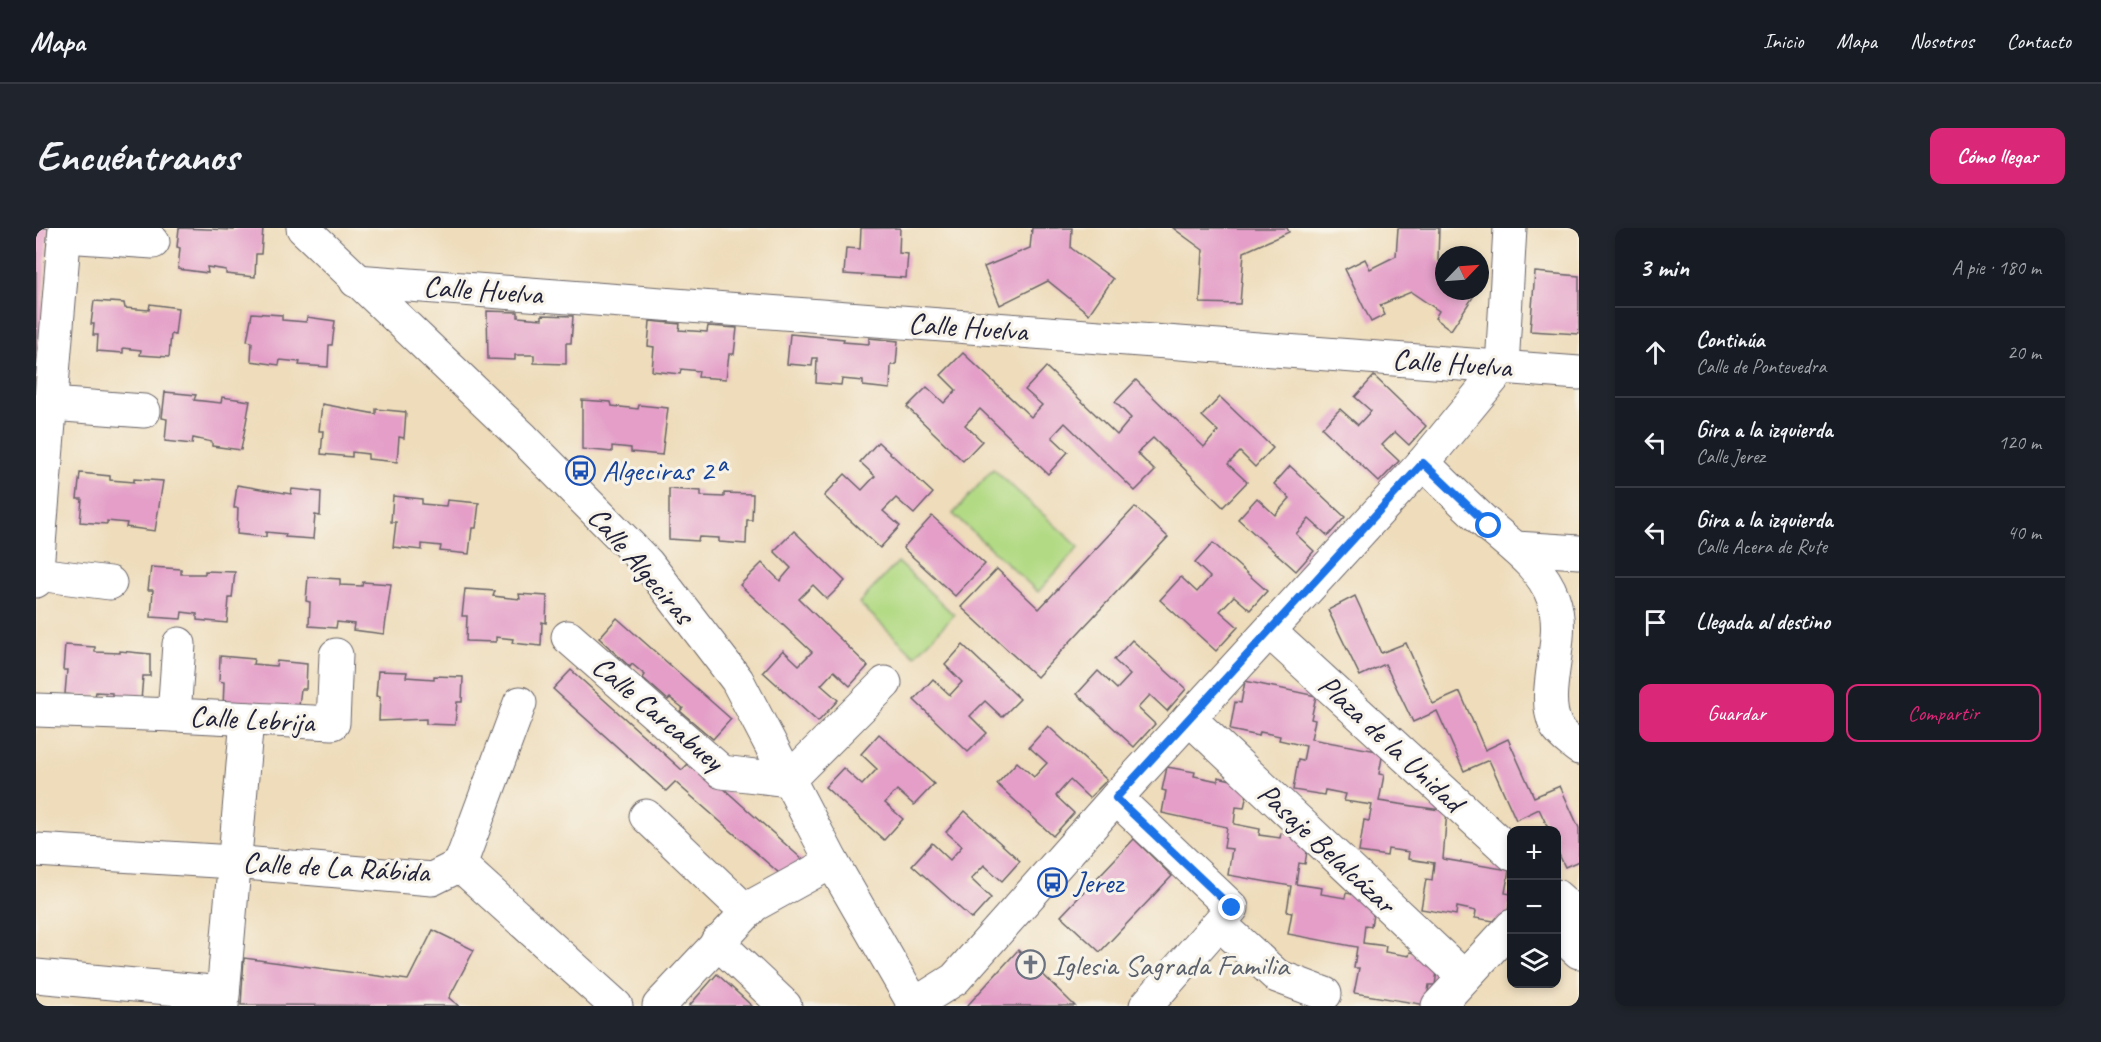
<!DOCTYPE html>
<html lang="es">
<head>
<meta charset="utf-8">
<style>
  body { margin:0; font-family:Caveat,sans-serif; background:#20242c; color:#f1f3f6 }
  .controls { position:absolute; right:18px; bottom:18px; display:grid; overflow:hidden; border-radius:12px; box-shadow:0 3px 9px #0003 }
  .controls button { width:54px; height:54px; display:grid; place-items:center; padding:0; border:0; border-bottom:2px solid #363941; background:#171b24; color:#f1f3f6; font:30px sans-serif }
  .compass { position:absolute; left:1399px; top:18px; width:54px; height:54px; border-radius:50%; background:#171b24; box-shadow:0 3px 9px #0003; rotate:65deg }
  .stop { position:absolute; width:18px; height:18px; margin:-14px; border:4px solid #1a73e8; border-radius:50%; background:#fff }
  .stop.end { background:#1a73e8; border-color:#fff; box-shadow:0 2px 6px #0008 }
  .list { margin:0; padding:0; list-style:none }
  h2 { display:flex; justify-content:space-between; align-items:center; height:78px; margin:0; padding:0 24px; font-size:26px }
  h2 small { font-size:20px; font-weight:400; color:#9ea1a6 }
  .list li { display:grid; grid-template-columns:39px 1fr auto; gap:18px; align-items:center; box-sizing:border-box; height:90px; padding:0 24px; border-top:2px solid #363941 }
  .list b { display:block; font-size:22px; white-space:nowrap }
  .list p { margin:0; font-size:20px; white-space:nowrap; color:#9ea1a6 }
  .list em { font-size:20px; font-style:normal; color:#9ea1a6 }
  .actions { display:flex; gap:12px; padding:18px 24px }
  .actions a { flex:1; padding:14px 0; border:2px solid #db2777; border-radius:12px; text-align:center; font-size:21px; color:#db2777 }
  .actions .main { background:#db2777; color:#fff }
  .icon { flex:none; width:33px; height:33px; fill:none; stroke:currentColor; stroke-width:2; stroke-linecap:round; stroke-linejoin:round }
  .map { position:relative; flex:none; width:1543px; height:778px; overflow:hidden; border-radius:12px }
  header { display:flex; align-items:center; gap:36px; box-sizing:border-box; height:84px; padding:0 30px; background:#171b24; border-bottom:2px solid #363941 }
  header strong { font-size:28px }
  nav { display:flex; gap:33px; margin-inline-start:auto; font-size:21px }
  .intro { display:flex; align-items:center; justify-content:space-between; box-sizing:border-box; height:144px; padding:0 36px }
  h1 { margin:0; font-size:42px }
  .button { padding:15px 27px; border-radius:12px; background:#db2777; color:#fff; font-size:21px; font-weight:700 }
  main { display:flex; gap:36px; padding:0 36px }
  aside { flex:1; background:#171b24; border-radius:12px; box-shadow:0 3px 9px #0003 }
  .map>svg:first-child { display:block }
  .green { fill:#b2da84; stroke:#6a7e60; stroke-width:1.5 }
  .building { fill:#e49ec8 }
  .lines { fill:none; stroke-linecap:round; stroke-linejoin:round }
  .minor-casing { stroke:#696367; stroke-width:35 }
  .major-casing { stroke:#696367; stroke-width:35 }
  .minor { stroke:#fff; stroke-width:33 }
  .major { stroke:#fff; stroke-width:33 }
  .route { stroke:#1a73e8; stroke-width:8 }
  .labels { text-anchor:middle; stroke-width:6; stroke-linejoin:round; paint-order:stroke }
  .street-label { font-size:30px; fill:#22223b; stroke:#f7f3e8 }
  .transit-label { font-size:30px; fill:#164399; stroke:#f7f3e8; text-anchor:start }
  .worship-label { font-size:30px; fill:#5b616d; stroke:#f7f3e8; text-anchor:start }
</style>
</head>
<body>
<header>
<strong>Mapa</strong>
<nav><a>Inicio</a><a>Mapa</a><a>Nosotros</a><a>Contacto</a></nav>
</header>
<div class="intro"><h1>Encuéntranos</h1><a class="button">Cómo llegar</a></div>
<main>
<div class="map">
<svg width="1543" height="778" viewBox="0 0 1543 778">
  <rect width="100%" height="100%" fill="#f7f3e8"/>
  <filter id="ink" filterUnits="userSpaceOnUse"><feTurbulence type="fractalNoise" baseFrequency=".0167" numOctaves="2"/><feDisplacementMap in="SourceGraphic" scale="12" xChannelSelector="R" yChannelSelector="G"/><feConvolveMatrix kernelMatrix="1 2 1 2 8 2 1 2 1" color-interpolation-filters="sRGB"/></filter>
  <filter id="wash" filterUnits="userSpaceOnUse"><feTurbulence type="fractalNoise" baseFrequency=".008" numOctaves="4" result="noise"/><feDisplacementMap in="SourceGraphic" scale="24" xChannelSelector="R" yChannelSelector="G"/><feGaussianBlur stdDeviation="1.35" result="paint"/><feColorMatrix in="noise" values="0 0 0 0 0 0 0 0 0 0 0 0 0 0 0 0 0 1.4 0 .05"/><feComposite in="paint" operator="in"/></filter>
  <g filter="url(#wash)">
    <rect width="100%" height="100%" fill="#eedcba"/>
    <!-- green -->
    <g class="green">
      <path d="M957,241L1043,319L1002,364L917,286Z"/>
      <path d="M862,334L918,387L879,428L823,375Z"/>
    </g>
    <g id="blocks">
      <!-- building -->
      <g class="building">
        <path d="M0,0H12L2,142H0Z"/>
        <path d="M143,0L198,2V0H227L225,26H220L219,49L190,46V42L171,39L172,45L142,41L144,20L141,19Z"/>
        <path d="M825,0H864L863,25L872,26L870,50L808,46L810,20L824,21Z"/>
        <path d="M996,0H1036L1035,20L1077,51L1053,86L1012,53L964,77L948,39L994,20Z"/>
        <path d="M1137,0H1251L1253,4L1208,24L1204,76L1164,75L1167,22Z"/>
        <path d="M1362,0H1403L1402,32L1408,36V63H1441L1415,102L1399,90L1403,83L1375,64L1344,77L1349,87L1335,94L1309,41L1329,31L1334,41L1360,28Z"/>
        <path d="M1499,44L1543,48V106L1494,103Z"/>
        <path d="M58,73L88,75L89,80L113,82L114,76L142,80L139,107L135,106L133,129L104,127L105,122L87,120V125L61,123L62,107H57L58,96H55Z"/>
        <path d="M451,83L482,84V89L506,91V87L537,88L535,115H530V136L498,135V127H479V132L452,131Z"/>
        <path d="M216,85L246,87V92L270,94L271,89L299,93L296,117H293L292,139L263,137L264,134L244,132L243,137L215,133L216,114L211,113Z"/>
        <path d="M614,93L644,96L643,102L671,104L672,98L701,100L698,126H693L690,151L662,149L663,143L645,141L644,146L616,143L618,119L612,118Z"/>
        <path d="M754,106L808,111L807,114L833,116V110L862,113L860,137H855L854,161L827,158V153L806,151L805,157L780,155L781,130H777L776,138L751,136Z"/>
        <path d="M927,125L995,189L1006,177L989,162L1010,139L1081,207L1095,190L1079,174L1100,152L1168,219L1182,203L1166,188L1184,169L1237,220L1219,239L1204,224L1192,236L1211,254L1187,279L1117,210L1101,225L1119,243L1099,263L1029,195L1016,209L1032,224L1012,246L944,181L929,197L946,213L927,233L871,179L891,159L908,175L920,162L905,147Z"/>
        <path d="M1338,148L1390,198L1373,217L1359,204L1346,217L1363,233L1343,254L1286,200L1304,181L1322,197L1335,183L1319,169Z"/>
        <path d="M129,164L160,167L158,172L185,175L186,169L214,173L205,222L176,218V214L157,210L156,216L129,213L131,191L126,190Z"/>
        <path d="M546,172L575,174L576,178L602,181L603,177L632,180L626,227L595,224V220L576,218V224L546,221Z"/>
        <path d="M286,176L340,186V181L370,184L368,210L363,209L361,234L332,231V226L316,224V229L285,226L287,203H283Z"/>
        <path d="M842,214L897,265L878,286L860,270L847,283L864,298L844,320L788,268L809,246L826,262L839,248L824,234Z"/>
        <path d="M1254,238L1309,289L1292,308L1273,291L1260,306L1278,323L1260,343L1202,291L1221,270L1239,287L1254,270L1238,256Z"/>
        <path d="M44,245L74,248V252L98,254V251L127,253L119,303L90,299L91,295L71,293V296L44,294L46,271H41Z"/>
        <path d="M201,257L255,266L256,261L285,264L284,288L279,287L277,311L249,309L250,306L230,304V309L201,306L202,280H198Z"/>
        <path d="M633,261L665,263V268L688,269V265L717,266L716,292H711L710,316L683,314V310L663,309L662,313L633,311Z"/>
        <path d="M357,268L386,271V276L410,278L411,272L443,275L440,300H436L433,326L404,323L405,318L386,316V322L357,319L360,294H355Z"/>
        <path d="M1099,279L1132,309L1001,449L925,379L961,341L1003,381Z"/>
        <path d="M896,288L949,336L919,368L867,320Z"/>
        <path d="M758,303L809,353L791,371L777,357L763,371L832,438L814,458L798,443L785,457L802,472L782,494L727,444L747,422L763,437L776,424L704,357L726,335L744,353L755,340L738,323Z"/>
        <path d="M1177,315L1231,363L1214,382L1198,368L1184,383L1202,399L1180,423L1124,372L1145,349L1161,364L1174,349L1159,335Z"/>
        <path d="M115,339L145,341V346H169V343L199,344L196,370H193L191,395L161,392V386L146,384L145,391L115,389L117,362H112Z"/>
        <path d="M272,349L304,351V357L326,358L327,354L355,356L348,406L317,402L318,396L301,394L300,400L273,398L274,374L270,373Z"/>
        <path d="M429,361L459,363L457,368L484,371L483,366L511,368L510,395L506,394L505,418L476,415L477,411L460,409V414L430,413L431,388H426Z"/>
        <path d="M1319,368L1345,425L1370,415L1397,476L1424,464L1449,522L1472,511L1498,569L1524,558L1543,600V633L1529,639L1520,620V602H1513L1503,581L1480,592L1453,532L1428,543L1401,483L1377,494L1349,436L1324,448L1292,382Z"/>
        <path d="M581,390L695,491L677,511L644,483L647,480L634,470L632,472L607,450L609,447L596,436L594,439L563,410Z"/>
        <path d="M1096,412L1150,461L1131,483L1114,467L1102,480L1119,496L1098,519L1041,466L1062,443L1081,461L1094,447L1078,432Z"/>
        <path d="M29,417L59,419V424L84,425V423L114,426V448H107L105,473L76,470V465L60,464L59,469L29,466L31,442H27Z"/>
        <path d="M927,417L984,471L966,489L949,473L934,488L951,505L932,524L878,472L897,451L914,467L926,454L909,437Z"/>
        <path d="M184,428L218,431L217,436L240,438L241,433L271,436L270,461H265L262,486L187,480L188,454L183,453Z"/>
        <path d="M535,442L646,542L656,532L768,633L751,652L639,554L630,563L517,461Z"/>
        <path d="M342,443L371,444L370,449L398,451V448L427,449L426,474H421L419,497L390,496V491L343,493L344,469L340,468Z"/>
        <path d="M1209,453L1280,468L1275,491L1279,492L1275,511L1347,524L1343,546L1348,547L1343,573L1411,583L1407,631L1473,642L1469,665L1475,666L1470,695L1439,690L1440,683L1421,679L1420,687L1385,681L1390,651L1396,652L1398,635L1372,631L1373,624L1352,621L1351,628L1323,624L1328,592L1333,593L1336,577L1308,573L1310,566L1289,562L1288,567L1257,562L1262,532L1267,533L1270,518L1243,512L1244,508L1224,504L1223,508L1194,502L1199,474L1205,475Z"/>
        <path d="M1012,498L1071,552L1053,570L1034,552L1020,568L1038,585L1017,608L961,556L981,534L998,549L1011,535L993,519Z"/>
        <path d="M843,506L898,556L878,577L861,562L849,575L867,591L848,612L789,559L807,540L826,557L841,541L825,526Z"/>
        <path d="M1131,539L1159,544L1158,548L1182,553V549L1213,556L1208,580L1200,579L1198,596L1224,601L1223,607L1244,610L1245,605L1273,610L1269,636L1263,635L1260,656L1286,660L1285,666L1309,670L1310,665L1340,670L1335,698L1329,697L1327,715L1350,718L1349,724L1373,728L1374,724L1403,729L1399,757H1393L1390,777L1318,765L1323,740H1318L1321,719L1252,706L1256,684L1251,683L1255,658L1192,647L1196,621L1188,620L1191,599L1126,585L1130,563L1126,562Z"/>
        <path d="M929,583L984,633L966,653L948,637L935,651L955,670L936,691L876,637L896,615L914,632L926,618L910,604Z"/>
        <path d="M1098,611L1136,648L1064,724L1025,688Z"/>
        <path d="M397,702L438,722L413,770L423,778L205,777L208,730L372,752Z"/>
        <path d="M982,722L1039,778H931Z"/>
        <path d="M681,746L716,778H653Z"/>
      </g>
    </g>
  </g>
  <g filter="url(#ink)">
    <use href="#blocks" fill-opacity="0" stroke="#696367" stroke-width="1.5"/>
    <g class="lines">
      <defs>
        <g id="minor">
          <path d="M267,0L488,211L611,335L701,452L796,634L879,778"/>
          <path d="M29,8L117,14"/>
          <path d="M320,53L1543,145"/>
          <path d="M15,176L108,183"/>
          <path d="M1387,235C1409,256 1431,278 1454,299C1477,319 1506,339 1517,370C1532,412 1503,463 1520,498C1524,506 1536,514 1543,520"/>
          <path d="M1479,320L1543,324"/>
          <path d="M1,346L74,355"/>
          <path d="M1234,404L1476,626"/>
          <path d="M532,409L686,544L752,552L849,455"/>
          <path d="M143,416L138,487L297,495L300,427"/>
          <path d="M0,482L138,487"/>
          <path d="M1153,490L1428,749"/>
          <path d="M1080,570L1196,680L1110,778"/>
          <path d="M610,588L711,684"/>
          <path d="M0,622L197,634L396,651L424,637L580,778"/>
          <path d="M424,637L484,475"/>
          <path d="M1520,668L1543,688"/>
          <path d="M1184,696L1241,748L1289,766"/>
          <path d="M1520,703L1543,724"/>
          <path d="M681,714L749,778"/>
          <path d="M0,748L187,765"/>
          <path d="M186,778L211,491"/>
          <path d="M623,778L718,677L796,634"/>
          <path d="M876,778L919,751L1080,570L1387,235L1466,139L1474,0"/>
          <path d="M1402,778L1476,698"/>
        </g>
        <path id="major" d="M0,353L29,0"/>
      </defs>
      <!-- minor casing -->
      <use href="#minor" class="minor-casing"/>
      <!-- major casing -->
      <use href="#major" class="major-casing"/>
      <!-- minor -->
      <use href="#minor" class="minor"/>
      <!-- major -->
      <use href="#major" class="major"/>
    </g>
  </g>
  <g class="lines" filter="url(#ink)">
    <!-- route -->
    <path class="route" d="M1196,680L1080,570L1387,235L1453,298"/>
  </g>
  <!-- icons -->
  <defs>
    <symbol id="bus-ring" viewBox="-11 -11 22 22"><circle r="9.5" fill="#f7f3e8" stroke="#1a4fb4" stroke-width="1.5"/><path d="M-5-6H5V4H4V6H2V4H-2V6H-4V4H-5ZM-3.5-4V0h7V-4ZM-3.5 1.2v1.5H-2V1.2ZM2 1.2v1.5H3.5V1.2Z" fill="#1a4fb4"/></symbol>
    <symbol id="church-ring" viewBox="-11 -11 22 22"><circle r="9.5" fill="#f7f3e8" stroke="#6b7280" stroke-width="1.5"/><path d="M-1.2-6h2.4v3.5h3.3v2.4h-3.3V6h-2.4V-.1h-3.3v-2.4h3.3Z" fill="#6b7280"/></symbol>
  </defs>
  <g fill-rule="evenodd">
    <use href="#bus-ring" x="528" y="226" width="33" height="33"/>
    <use href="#bus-ring" x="1000" y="638" width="33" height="33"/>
    <use href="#church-ring" x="978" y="720" width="33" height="33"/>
  </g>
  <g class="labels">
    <!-- street labels -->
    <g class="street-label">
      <text transform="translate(447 62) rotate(4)" y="10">Calle Huelva</text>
      <text transform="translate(932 99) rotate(4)" y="10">Calle Huelva</text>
      <text transform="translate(1416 135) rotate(4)" y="10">Calle Huelva</text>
      <text transform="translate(605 337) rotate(49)" y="10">Calle Algeciras</text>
      <text transform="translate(622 485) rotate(40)" y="10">Calle Carcabuey</text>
      <text transform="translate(216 491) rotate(3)" y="10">Calle Lebrija</text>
      <text transform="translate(1355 515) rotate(43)" y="10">Plaza de la Unidad</text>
      <text transform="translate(1291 620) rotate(43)" y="10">Pasaje Belalcázar</text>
      <text transform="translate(300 639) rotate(3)" y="10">Calle de La Rábida</text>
    </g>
    <!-- transit labels -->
    <g class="transit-label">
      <text x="566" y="252">Algeciras 2ª</text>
      <text x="1038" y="664">Jerez</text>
    </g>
    <!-- worship labels -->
    <g class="worship-label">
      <text x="1016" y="747">Iglesia Sagrada Familia</text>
    </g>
  </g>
</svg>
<div class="controls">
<button>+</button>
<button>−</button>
<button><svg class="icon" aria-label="layers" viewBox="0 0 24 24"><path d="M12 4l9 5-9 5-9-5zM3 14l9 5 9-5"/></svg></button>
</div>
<svg class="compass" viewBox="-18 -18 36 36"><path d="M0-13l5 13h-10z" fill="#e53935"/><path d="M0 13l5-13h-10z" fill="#9ea1a6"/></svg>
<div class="stop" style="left:1453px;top:298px"></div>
<div class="stop end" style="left:1196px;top:680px"></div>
</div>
<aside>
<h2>3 min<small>A pie · 180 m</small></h2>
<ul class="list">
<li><svg class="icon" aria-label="ahead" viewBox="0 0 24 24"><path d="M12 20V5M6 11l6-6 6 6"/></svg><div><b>Continúa</b><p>Calle de Pontevedra</p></div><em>20 m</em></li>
<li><svg class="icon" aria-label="left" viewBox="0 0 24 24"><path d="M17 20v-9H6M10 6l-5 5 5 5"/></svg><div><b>Gira a la izquierda</b><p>Calle Jerez</p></div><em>120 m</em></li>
<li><svg class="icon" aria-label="left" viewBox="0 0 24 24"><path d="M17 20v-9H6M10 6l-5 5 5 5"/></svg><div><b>Gira a la izquierda</b><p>Calle Acera de Rute</p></div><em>40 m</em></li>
<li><svg class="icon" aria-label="arrive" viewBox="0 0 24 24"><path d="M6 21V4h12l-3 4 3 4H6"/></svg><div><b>Llegada al destino</b></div></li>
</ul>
<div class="actions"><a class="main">Guardar</a><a>Compartir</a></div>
</aside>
</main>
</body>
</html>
